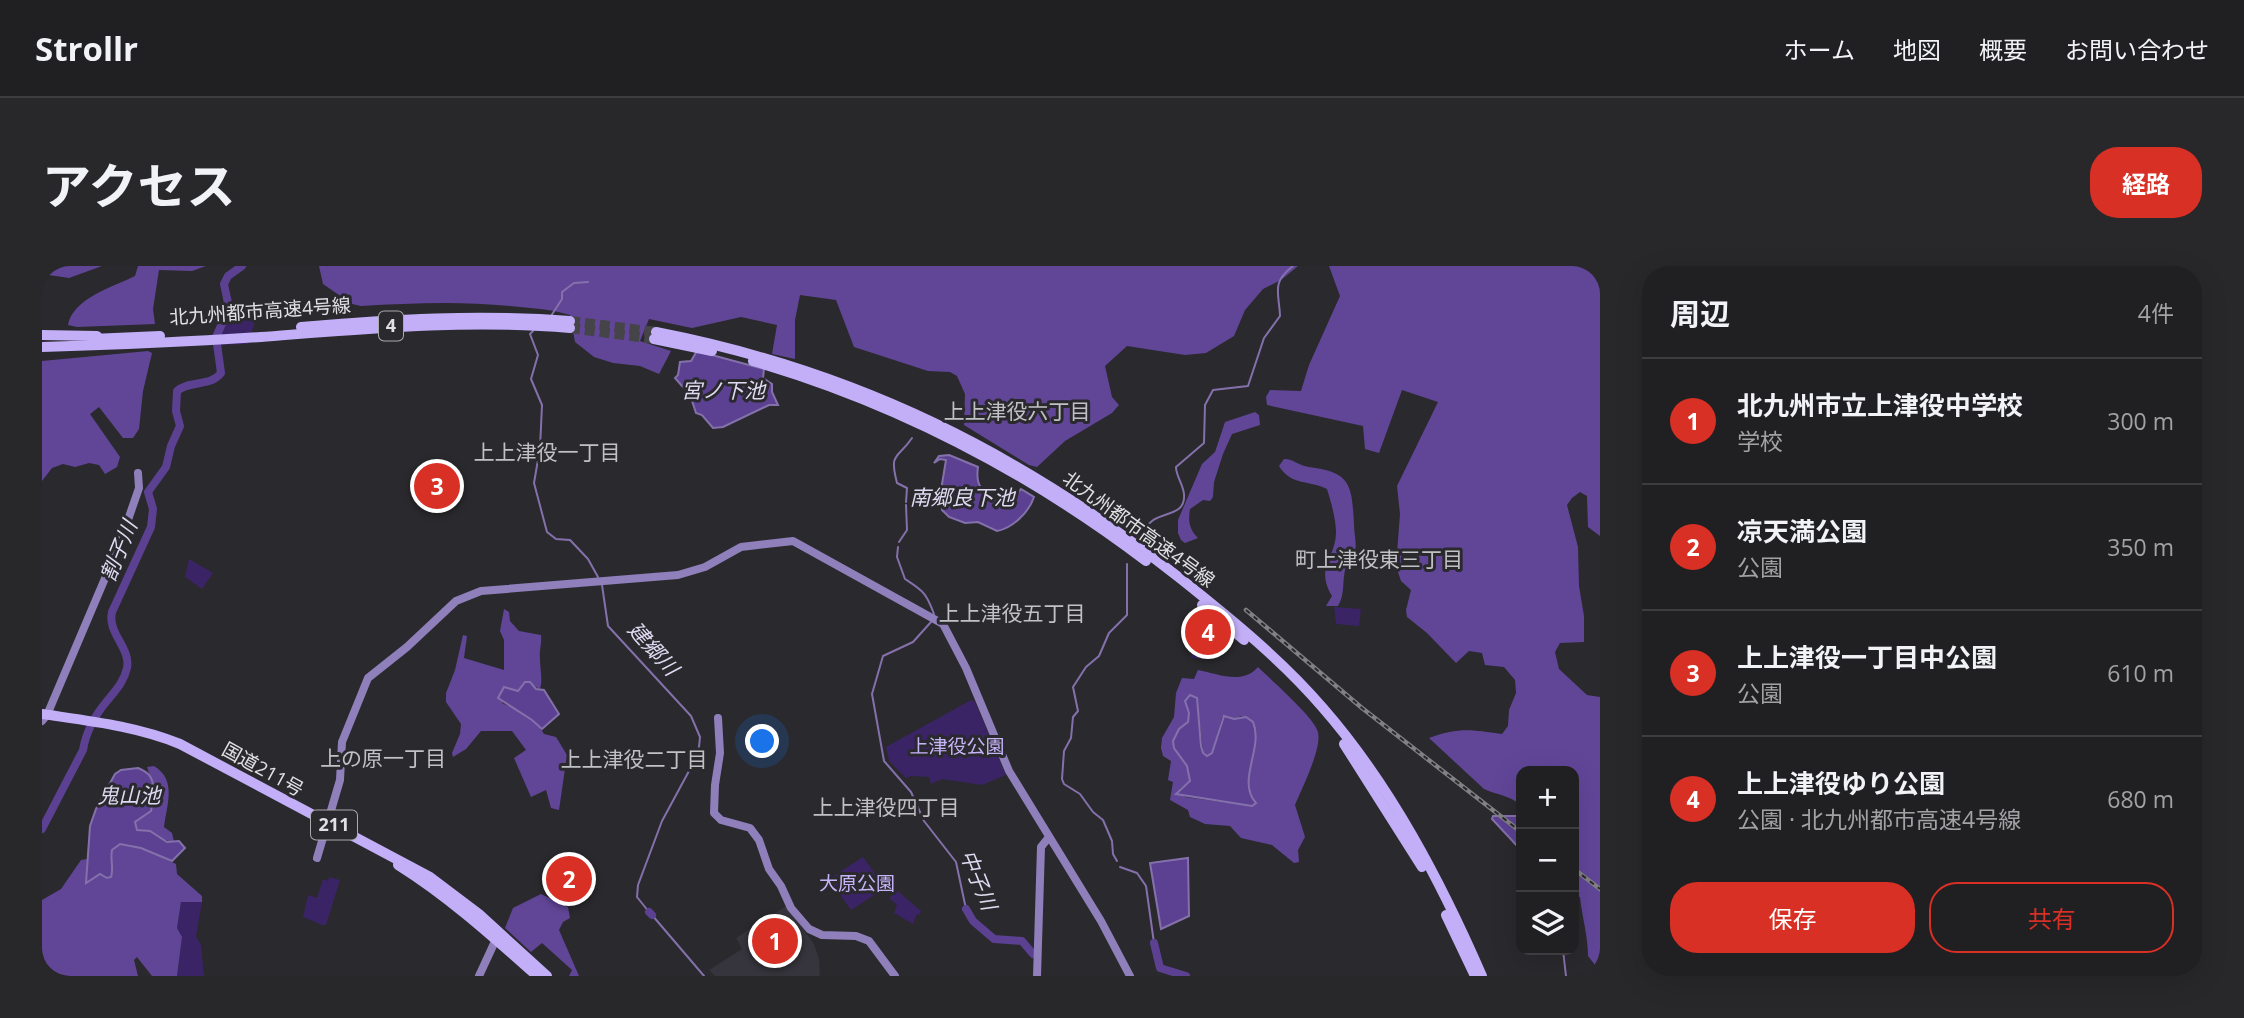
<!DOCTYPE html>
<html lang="ja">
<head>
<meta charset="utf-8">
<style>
  body { margin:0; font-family:"Open Sans","Noto Sans JP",sans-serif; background:#28272a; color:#f1f3f6 }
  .controls { position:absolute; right:21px; bottom:21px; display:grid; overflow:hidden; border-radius:14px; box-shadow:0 7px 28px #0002 }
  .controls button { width:63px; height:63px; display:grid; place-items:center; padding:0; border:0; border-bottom:2px solid #3d3d40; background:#201f22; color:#f1f3f6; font:35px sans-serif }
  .you { position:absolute; left:721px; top:476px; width:24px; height:24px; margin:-18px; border:5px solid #fff; border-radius:50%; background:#1a73e8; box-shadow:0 0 0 10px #1a73e833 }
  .badge { display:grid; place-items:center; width:46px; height:46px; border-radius:50%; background:#d93025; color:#fff; font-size:23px; font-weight:700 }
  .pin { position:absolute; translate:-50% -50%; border:4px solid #fff; box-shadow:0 2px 7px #0006 }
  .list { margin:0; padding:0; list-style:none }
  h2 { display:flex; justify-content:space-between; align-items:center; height:91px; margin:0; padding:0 28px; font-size:30px }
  h2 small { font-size:23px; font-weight:400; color:#a2a2a5 }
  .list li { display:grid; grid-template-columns:46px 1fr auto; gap:21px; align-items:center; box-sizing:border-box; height:126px; padding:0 28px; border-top:2px solid #3d3d40 }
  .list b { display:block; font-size:26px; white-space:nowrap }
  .list p { margin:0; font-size:23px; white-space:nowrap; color:#a2a2a5 }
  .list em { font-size:23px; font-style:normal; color:#a2a2a5 }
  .actions { display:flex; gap:14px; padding:21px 28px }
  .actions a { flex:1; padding:16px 0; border:2px solid #d93025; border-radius:28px; text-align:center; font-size:24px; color:#d93025 }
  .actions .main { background:#d93025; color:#fff }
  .icon { flex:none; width:38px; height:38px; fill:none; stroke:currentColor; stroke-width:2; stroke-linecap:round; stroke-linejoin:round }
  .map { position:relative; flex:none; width:1558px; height:710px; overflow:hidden; border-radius:28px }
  header { display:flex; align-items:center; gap:42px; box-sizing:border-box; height:98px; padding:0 35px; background:#201f22; border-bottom:2px solid #3d3d40 }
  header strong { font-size:33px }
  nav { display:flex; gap:38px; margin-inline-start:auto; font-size:24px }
  .intro { display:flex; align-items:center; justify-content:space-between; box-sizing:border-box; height:168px; padding:0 42px }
  h1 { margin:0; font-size:49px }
  .button { padding:18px 32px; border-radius:28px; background:#d93025; color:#fff; font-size:24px; font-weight:700 }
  main { display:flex; gap:42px; padding:0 42px }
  aside { flex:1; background:#201f22; border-radius:28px; box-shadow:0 7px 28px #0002 }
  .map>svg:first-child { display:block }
  .built { fill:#36343c }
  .green { fill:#3b2465 }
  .forest { fill:#614698; fill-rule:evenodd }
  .water { fill:#5c4193; stroke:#8471ab; stroke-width:2 }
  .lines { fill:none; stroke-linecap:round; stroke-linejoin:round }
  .stream { stroke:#8471ab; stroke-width:2 }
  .river { stroke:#5c4193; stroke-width:8 }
  .highway-tunnel { stroke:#454448; stroke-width:10; stroke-dasharray:10 5; stroke-linecap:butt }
  .secondary { stroke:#8f7fba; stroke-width:8 }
  .highway { stroke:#c2aff8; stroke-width:10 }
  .rail-casing { stroke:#818083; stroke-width:4.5 }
  .rail { stroke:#2a292d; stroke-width:2; stroke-dasharray:5; stroke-linecap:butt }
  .labels { text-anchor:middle; stroke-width:6; stroke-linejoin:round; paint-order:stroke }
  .shield { fill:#2a292d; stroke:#aaa9ac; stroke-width:2 }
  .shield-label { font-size:18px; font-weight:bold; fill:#e1e0e3 }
  .street-label { font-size:19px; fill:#e1e0e3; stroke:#2a292d }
  .park-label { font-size:19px; fill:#c6b4f8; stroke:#2a292d }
  .water-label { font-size:21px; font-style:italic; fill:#dfdaf1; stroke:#2a292d }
  .neighbourhood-label { font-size:21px; fill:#c1c0c5; stroke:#2a292d }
</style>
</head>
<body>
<header>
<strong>Strollr</strong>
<nav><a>ホーム</a><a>地図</a><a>概要</a><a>お問い合わせ</a></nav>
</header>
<div class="intro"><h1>アクセス</h1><a class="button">経路</a></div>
<main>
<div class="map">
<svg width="1558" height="710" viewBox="0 0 1558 710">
  <rect width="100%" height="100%" fill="#2a292d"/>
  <!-- built -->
  <path class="built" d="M744,640L772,678L777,693L778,710H673L667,704L700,683L694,672Z"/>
  <!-- green -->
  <g class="green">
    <path d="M214,53L206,78L175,79L176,70L183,56Z"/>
    <path d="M380,206H394L409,210L400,232L386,223L378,212Z"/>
    <path d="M147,293L171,307L160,323L143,311Z"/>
    <path d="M1292,341L1319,343L1317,360L1294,358Z"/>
    <path d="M1167,355L1173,377L1166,393L1148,392Z"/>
    <path d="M929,434L933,436L964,509L940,519L900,513L889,518L887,511L869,510L864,512L847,495L844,481Z"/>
    <path d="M821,591L843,622L809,644L787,613Z"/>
    <path d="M287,611L298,614L284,659H280L261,651L266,629L275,632L281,613L286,615Z"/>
    <path d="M856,625L879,645L878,649L875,648L871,658L852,647L855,639L847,632Z"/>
    <path d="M139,636H160L154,670L159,679L162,710H135L140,671L135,662Z"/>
  </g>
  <!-- forest -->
  <g class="forest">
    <path d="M0,0H60L27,12L0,8Z"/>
    <path d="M96,0H164L150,5L117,4L111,43L113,58L35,61L26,59C31,32 71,21 93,10Z"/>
    <path d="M277,0H1256L1239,14L1221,23L1203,44L1192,70L1164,87L1143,89L1085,80L1063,100L1070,131L1077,139L1070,147L1023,175L995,201L987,199L922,159L923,128L915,110L908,106L886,105L812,81L794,34L758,29L753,54V93L730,88L735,59L699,51L650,62L607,53L598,75L629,85L617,108L598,100L571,97L552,91L533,76L528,49C508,43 489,42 468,40C418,35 369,37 319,40L310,38L281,18Z"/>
    <path d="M1287,0H1558V270L1546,261L1545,230L1538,226L1530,232L1525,239L1536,281L1537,320L1542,350V376L1518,377L1513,386L1517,403L1545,429L1558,431V699H1553L1546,690C1546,670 1540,651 1538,631L1532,630V505H1479V539C1467,529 1455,529 1442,523L1387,472C1418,461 1428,464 1460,468L1466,460L1467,444L1474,427L1473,414L1462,401L1443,399L1440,387L1427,385L1414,397L1385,367L1365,351L1364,344L1369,324L1359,315L1354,300L1358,248L1355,220L1396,136L1360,124L1337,187L1323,183L1321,160L1225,139L1224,131L1228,124L1259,125L1267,99L1298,30Z"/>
    <path d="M106,85L110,87L101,125L97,163L91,172H81L57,141L48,148L78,191L75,201L63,208L57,199L47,197L33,201L21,198L10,202L0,215V95Z"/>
    <path d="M1213,146L1217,149L1218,159L1190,168L1181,188L1172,216L1171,231L1168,235L1161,234L1148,243C1146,255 1147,263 1156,272L1143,277L1139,274L1136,267V254L1160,198L1173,186L1183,156Z"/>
    <path d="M1242,193C1252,193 1257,200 1267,201C1309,206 1310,219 1312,259C1312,267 1315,278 1313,286C1311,292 1305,297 1303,304C1300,318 1303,328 1296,340H1284L1290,330C1273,301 1293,294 1294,267C1294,253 1289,236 1285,223C1268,214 1249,220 1237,200Z"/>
    <path d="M462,343L467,346L468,355L477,365L499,369C500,378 497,384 498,393C498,404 501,413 498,423L483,416C478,425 468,428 460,437C475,443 495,454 502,468L514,471L525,489L517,544L509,542L504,524L489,531L472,492L484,484L470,465H439L424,483L411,491L410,487L418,468L419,458L404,436V427L413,404L421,369L425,370L422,392L462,404V374L458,365Z"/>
    <path d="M1216,401C1229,414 1272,451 1276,466C1280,483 1260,522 1253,539L1263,571L1256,584L1257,596L1252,597L1230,579L1199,572L1188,560L1163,558L1148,551L1146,544L1128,534L1131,516L1126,514L1129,495L1121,490L1119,482L1120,472L1132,451L1134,427L1140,412L1152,413L1156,404C1176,408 1201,419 1216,401ZM1153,430L1155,432L1161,487L1165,490L1170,487L1180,452L1184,450L1193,453L1199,450C1204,457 1213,467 1213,476C1213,496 1197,520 1213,537L1210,540L1143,531L1138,523L1148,515L1145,500L1132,482L1137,463L1146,456L1147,447L1144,435Z"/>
    <path d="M112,500C135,514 125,538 122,561L130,567L132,576L118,573L106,565H98L93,560L95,552L109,545L110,542V516L105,501Z"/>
    <path d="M78,578L99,582L134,598L135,608L160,630V636H139L135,662L140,671L135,710H110L95,691L92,694L96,710H0V634L19,623L39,594L45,593L44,617L58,608L69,611C72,602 68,594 70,584Z"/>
    <path d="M499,628L526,641L528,652L521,656L517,664L537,710H527L530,704L500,677L489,686L463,662L471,642Z"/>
  </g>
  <!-- water -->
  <g class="water">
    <path d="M655,85L722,103L721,112L730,118V126L736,139H727L681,161L671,162L660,149L654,147L648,129L633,112L636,109L638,96L649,95Z"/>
    <path d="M907,189L936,201C933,221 941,225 955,236L970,234L979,223L992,231C987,246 971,262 955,265L936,256L923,257L907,251L900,244L899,224L904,194L898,193L892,197L897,190Z"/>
    <path d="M483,416H488L494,423L502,424L517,448L500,463L490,454L456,432L462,421L476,425Z"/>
    <path d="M1148,429L1155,432L1159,480L1161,487L1165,490L1170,487L1182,450L1192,453L1204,451L1211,456C1222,482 1194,515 1214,537L1210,540L1134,528L1148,515L1145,500L1132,482L1131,475L1137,463L1146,456L1147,447L1143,435Z"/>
    <path d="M96,502C100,504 104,505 107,509C114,516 111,536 109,545L93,556L95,564L108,565L125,576L137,575L143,582L130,595L99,582L78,578L70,584C68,594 72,602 69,611L65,612L58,608L44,617L48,560L54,543L73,508L79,504Z"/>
    <path d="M1479,546V589L1478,583L1450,553L1451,550H1474Z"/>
    <path d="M1146,592L1147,650L1119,663L1108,597Z"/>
  </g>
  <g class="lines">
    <!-- stream -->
    <g class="stream">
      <path d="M509,50L520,33V26L532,17L546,16"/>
      <path d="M491,65L488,68L496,89L489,113L500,139L498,182L492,217L505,266L514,273L528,274L546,293L556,311"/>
      <path d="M864,236L865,222L855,217C847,186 855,194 870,172"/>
      <path d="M1095,273C1099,267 1104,260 1110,255C1122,246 1144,249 1142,228C1141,218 1134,210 1134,201L1162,177L1163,139L1171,124L1206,120L1222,72L1238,50C1237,26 1229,17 1251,0"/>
      <path d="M857,276L865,264L864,239"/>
      <path d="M856,281L855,291L863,313C881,325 884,326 892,348"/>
      <path d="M560,319L566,360L649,450L658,471L657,481L647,505L620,555L596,619L595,631L607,646"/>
      <path d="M889,356L871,376L841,390L830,428L842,495L869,526L882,555L914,596L924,643"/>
      <path d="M1075,595L1071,588L1070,575L1061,554L1051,546L1038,528L1022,518L1020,513L1022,485L1029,472L1031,451L1036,445L1031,421L1044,401L1057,390L1067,367L1085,349V298"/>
      <path d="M1078,601L1095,607L1104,620L1112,677"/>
      <path d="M610,649L662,710"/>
      <path d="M1521,684L1524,710"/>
    </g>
    <!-- river -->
    <g class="river">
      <path d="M0,563L41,484C44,466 54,448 65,435C73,425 82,416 85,402C89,382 65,367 70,346L109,261L111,243L106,226L124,201L129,180L138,160L134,145L135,125C147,114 169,121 179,107L174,71L183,51L186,37L182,18L186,10L200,0"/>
      <path d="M924,643L931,655L952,673L980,675L991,688"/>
      <path d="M607,646L610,649"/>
      <path d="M1112,677L1118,702L1144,710"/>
    </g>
    <!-- highway-tunnel -->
    <g class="highway-tunnel">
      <path d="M528,55L614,66"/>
      <path d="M528,62L612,73"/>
    </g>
    <!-- secondary -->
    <g class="secondary">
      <path d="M676,452L678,487L673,519L672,547L679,554L708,562L717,574L727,603L739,620L749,642L767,663L780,669L814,670L827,675L853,710"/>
      <path d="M0,455L5,449L78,277L97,222L96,207"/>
      <path d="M275,592L298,514L300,476L326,412L365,381L414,335L439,325L636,309L663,301L699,281L751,275L901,358L924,402L967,505L1059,655L1088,710"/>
      <path d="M437,710L455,671"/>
      <path d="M995,710L999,581L1007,571"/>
    </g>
    <!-- highway -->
    <g class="highway">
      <path d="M259,61C349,53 438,48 528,55"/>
      <path d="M614,66C815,105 979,187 1139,313C1189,353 1240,394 1281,442C1349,520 1399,616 1440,710"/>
      <path d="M0,69L55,70"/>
      <path d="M50,73L118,70"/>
      <path d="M612,73L670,85"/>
      <path d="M0,81C73,79 146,76 219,71C322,63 424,53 528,62"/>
      <path d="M711,95C855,137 985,205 1104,295"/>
      <path d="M1160,339L1202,374"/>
      <path d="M0,448C47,455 94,460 138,478L388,611L437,648L505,710"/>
      <path d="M1302,478L1380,601"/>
      <path d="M356,599C407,631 450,670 495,710"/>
      <path d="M1404,649L1433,710"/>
    </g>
    <defs>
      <g id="rail">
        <path d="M1204,344L1320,442L1479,566"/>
        <path d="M1532,603L1558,623"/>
      </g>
    </defs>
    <!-- rail casing -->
    <use href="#rail" class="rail-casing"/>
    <!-- rail -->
    <use href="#rail" class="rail"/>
  </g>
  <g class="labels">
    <!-- shield labels -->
    <g class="shield">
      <rect x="337" y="45.5" width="24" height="29" rx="5"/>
      <rect x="269" y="544.5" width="46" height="29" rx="5"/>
    </g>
    <g class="shield-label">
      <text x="349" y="66">4</text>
      <text x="292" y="565">211</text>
    </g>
    <!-- street labels -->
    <g class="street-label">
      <text transform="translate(218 45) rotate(-4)" y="7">北九州都市高速4号線</text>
      <text transform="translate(1097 263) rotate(36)" y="7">北九州都市高速4号線</text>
      <text transform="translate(221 503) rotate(29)" y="7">国道211号</text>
    </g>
    <!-- park labels -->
    <g class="park-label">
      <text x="915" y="487">上津役公園</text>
      <text x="815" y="624">大原公園</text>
    </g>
    <!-- water labels -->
    <g class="water-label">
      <text x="681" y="132">宮ノ下池</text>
      <text x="920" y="239">南郷良下池</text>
      <text transform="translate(77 285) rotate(-68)" y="7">割子川</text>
      <text transform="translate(611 383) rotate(48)" y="7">建郷川</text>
      <text x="87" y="537">鬼山池</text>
      <text transform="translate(936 614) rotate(68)" y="7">中子川</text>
    </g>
    <!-- neighbourhood labels -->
    <g class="neighbourhood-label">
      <text x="975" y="153">上上津役六丁目</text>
      <text x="505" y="194">上上津役一丁目</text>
      <text x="1337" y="301">町上津役東三丁目</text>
      <text x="970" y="355">上上津役五丁目</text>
      <text x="341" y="500">上の原一丁目</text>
      <text x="592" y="501">上上津役二丁目</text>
      <text x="844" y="549">上上津役四丁目</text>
    </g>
  </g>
</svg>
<div class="controls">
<button>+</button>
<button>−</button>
<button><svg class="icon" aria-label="layers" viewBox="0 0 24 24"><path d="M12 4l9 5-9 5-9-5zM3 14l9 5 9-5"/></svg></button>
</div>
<div class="you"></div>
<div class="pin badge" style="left:733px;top:675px">1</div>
<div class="pin badge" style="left:527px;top:613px">2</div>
<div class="pin badge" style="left:395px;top:220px">3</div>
<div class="pin badge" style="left:1166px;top:366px">4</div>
</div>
<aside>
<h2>周辺<small>4件</small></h2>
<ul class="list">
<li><span class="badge">1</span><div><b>北九州市立上津役中学校</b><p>学校</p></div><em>300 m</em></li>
<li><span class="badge">2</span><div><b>凉天満公園</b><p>公園</p></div><em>350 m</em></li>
<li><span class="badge">3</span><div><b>上上津役一丁目中公園</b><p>公園</p></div><em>610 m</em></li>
<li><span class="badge">4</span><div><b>上上津役ゆり公園</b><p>公園 · 北九州都市高速4号線</p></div><em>680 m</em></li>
</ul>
<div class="actions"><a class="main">保存</a><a>共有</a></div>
</aside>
</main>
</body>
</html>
